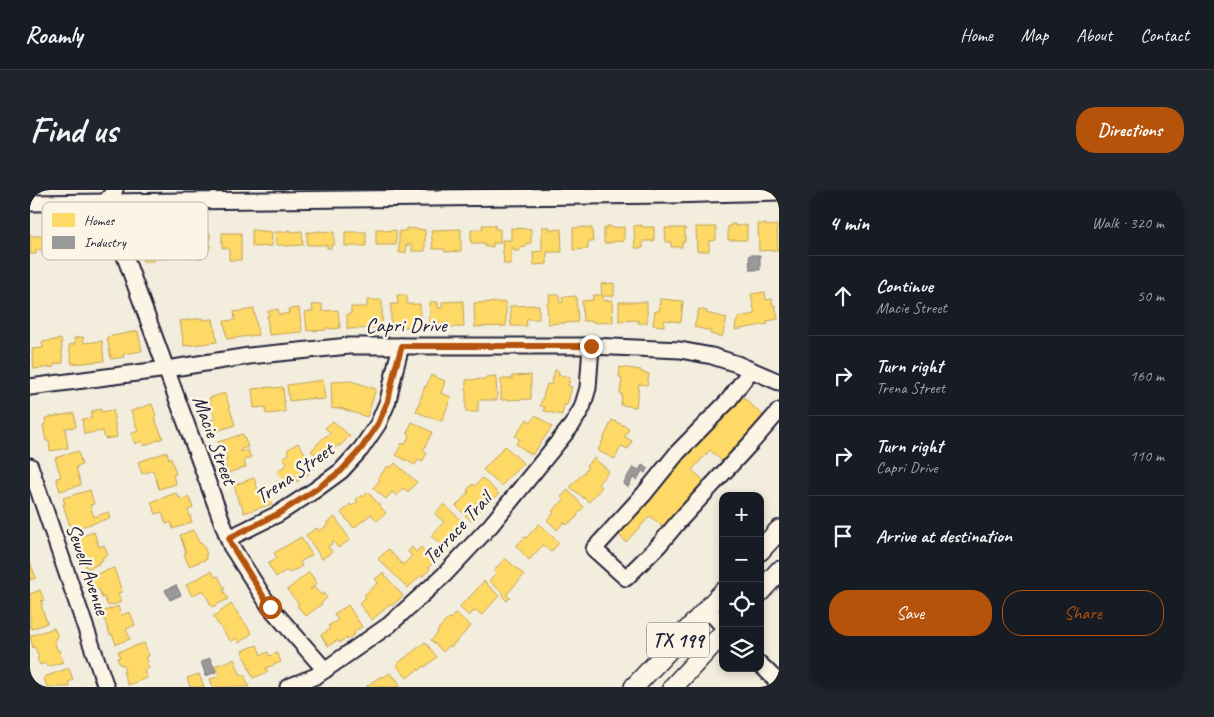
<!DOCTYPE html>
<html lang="en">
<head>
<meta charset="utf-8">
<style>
  body { margin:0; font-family:Caveat,sans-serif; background:#20242c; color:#f1f3f6 }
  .controls { position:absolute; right:15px; bottom:15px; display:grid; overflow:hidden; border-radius:10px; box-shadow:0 2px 8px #0003 }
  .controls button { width:45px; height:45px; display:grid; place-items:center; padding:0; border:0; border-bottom:1px solid #363941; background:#171b24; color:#f1f3f6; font:25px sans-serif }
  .stop { position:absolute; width:15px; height:15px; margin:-11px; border:4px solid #b45309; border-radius:50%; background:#fff }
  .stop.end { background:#b45309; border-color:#fff; box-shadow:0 1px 5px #0008 }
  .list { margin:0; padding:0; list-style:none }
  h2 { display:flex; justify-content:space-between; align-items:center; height:65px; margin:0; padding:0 20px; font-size:21px }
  h2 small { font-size:16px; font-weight:400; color:#9ea1a6 }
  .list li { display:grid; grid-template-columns:32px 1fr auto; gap:15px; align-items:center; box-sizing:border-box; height:80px; padding:0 20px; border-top:1px solid #363941 }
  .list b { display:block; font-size:19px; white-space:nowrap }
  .list p { margin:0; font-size:16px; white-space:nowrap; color:#9ea1a6 }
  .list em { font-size:16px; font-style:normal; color:#9ea1a6 }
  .actions { display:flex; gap:10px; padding:15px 20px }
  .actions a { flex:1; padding:11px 0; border:1px solid #b45309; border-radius:20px; text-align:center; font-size:18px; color:#b45309 }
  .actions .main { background:#b45309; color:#fff }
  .icon { flex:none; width:28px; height:28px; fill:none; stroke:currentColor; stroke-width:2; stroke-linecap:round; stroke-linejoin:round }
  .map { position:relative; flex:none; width:749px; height:497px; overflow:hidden; border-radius:20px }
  header { display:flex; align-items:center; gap:30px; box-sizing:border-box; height:70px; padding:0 25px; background:#171b24; border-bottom:1px solid #363941 }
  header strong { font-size:24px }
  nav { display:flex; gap:28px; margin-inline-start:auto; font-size:18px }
  .intro { display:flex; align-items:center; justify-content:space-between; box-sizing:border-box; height:120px; padding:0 30px }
  h1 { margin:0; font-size:35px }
  .button { padding:12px 22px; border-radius:20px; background:#b45309; color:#fff; font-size:18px; font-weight:700 }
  main { display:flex; gap:30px; padding:0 30px }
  aside { flex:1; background:#171b24; border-radius:20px; box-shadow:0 2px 8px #0003 }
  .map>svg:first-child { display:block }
  .homes { fill:#ffd966; stroke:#bda259 }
  .industry { fill:#999; stroke:#75757d }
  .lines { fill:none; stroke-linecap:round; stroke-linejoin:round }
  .minor-casing { stroke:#22223b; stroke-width:19 }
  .major-casing { stroke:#22223b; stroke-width:22 }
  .minor { stroke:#fcf5e5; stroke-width:15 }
  .major { stroke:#fcf5e5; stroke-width:19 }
  .route { stroke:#b45309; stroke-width:6 }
  .labels { text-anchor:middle; stroke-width:5; stroke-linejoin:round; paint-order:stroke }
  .shield { fill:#fcf5e5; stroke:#63616e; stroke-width:1 }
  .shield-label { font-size:20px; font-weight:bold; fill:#22223b }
  .street-label { font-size:21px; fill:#22223b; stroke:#fcf5e5 }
  .key { fill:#fcf5e5; stroke:#bbb6b2; stroke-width:1 }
  .key-label { font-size:14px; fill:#22223b }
</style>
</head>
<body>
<header>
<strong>Roamly</strong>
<nav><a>Home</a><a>Map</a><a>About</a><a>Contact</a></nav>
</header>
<div class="intro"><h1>Find us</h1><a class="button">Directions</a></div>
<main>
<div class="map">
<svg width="749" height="497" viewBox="0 0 749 497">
  <rect width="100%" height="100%" fill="#f3edde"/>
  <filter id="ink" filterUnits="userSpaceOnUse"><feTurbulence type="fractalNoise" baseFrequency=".02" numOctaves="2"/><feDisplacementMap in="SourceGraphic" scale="10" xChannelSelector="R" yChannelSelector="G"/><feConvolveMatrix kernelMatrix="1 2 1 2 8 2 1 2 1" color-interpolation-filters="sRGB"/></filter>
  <g filter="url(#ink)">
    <!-- homes -->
    <g class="homes">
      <path d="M701,34H705V36L717,35V50H698V36H701Z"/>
      <path d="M728,34H736V36L747,35L748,60L729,61Z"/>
      <path d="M452,35H465V39H470V53H463V57H455V53H441V40L453,39Z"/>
      <path d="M612,35V37H624V51H613V58H605L604,36Z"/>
      <path d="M577,36H581V38L594,37V51L581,52V53H574V38H577Z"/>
      <path d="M512,37H520V40L531,39L532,62H517V74L504,75L503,62L512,61Z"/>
      <path d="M556,37V38H562L563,52H558V59L543,60V38Z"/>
      <path d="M666,37H686V50L679,51V61H667Z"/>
      <path d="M161,38V41H168V44L180,43V58H171V68H161V64H153V39Z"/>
      <path d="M376,38L395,40V61H382V55H376V63H369V41H376Z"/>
      <path d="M481,38L501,39V53H496V57L490,58V61H484V58H481V74H474L472,50H481Z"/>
      <path d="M635,38H655V52H652V57H641V52H636Z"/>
      <path d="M346,39H354V41L366,40V55H346Z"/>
      <path d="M431,39V61L415,62V59H403L401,40Z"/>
      <path d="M222,40L242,42V56L222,57Z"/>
      <path d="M257,40H261V42L272,41L273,55L254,56V55H246L245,42H257Z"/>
      <path d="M287,41L304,42V55H301V58H297V55H277V42H287Z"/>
      <rect x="315" y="42" width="21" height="14"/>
      <path d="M127,43H147V61H136V68H123V71H113V56H119V45H127Z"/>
      <path d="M192,43H211V70H199V58H192Z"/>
      <path d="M0,44L1,46H13V60H6V64H0Z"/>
      <path d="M584,93V106H573V111L582,110L583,132L564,133L563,131H553L552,111L563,110V105H572L571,94Z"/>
      <path d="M735,102L736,110L742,109L743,116L745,115L748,129L737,131L738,134L705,140L706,133L709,127L725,124L721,104Z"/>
      <path d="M367,105H377V114H390V137H361V114H368Z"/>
      <path d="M519,105H529L530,113L533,112L532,107L546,106L548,132L518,134L517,113L520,112Z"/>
      <path d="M630,109L653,111L651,132L634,130V136L623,135L625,121H629Z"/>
      <path d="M337,110H352V138L317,139V124H321V117H337Z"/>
      <path d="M433,111L434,137H419V133L399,134L400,112H408V118H412V112Z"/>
      <path d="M476,112V136L445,137L444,113Z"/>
      <path d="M589,112H617V133H608V130L589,131Z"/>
      <path d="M292,114V121L308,120L310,138L300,139V138H296V140L277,141L275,122L283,121L282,115Z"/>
      <path d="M509,115V129H496L497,136H481L480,116Z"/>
      <path d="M269,118L272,142L239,145L237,126H239L238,121L248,119L249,125L259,123L258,119Z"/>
      <path d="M224,119L228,145L197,149L194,131L205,130L204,122Z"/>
      <path d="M669,119L677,121L676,123L697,128L692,147L680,144L681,141L664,137Z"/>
      <path d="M173,128V130L183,129L187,152L154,156L150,131Z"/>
      <path d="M108,141L112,161L93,164L94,167L81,169L77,147Z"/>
      <path d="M53,147L54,153L72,151L74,171L42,174L39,155L45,154L44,148Z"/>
      <path d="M31,149L33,173L24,174V177L4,179L2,159L13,158L12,152Z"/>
      <path d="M590,177L611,180V182L619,184L617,195L609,194L606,217L591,215L592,204H590L592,188L589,187Z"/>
      <path d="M525,180L529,181L528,185L540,188L538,196L542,197L537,215H534L532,225L514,221L515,217L510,216L517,194L521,195Z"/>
      <path d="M401,185L415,191L411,203L421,207L412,231L386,222L395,196L396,197Z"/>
      <path d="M501,185V209L471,210V189H482V186Z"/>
      <path d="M466,186L467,210H448V222H436V190L456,189V187Z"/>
      <path d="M293,190L295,209L285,210V208L259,211L257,195Z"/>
      <path d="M321,191L346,199L337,227L310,218L302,219L301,192Z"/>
      <path d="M242,197L243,198L253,197L255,222L236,224L235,217L224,218L222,199Z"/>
      <path d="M195,203L205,235L184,242L180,230L185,229L179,208Z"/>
      <path d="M711,205L739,231L697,276L680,260L662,280L679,295L637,341L620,326L596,352L585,341L651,271L648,268Z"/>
      <path d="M122,214L126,226L124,227L133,248L113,256L112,251L105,254L101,244L108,241L101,221Z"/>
      <path d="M71,219V222L83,220L87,247L75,249L73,241L54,244L52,229L61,228V223H62V221Z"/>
      <path d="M44,223L46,237L35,238L38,258L20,261L19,251H16L13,235L16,234L15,228Z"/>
      <path d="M506,225L522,237L502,265L486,254L490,249L485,246L497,229L501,232Z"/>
      <path d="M582,230L599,238L595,247L602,251L598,259L591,256L585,269L568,261Z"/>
      <path d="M303,231L320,246L310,256L308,255L292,271L281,261L295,246L296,247L300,242L295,238Z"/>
      <path d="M382,232L402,242L393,261L397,263L392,272L388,270L385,275L366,265L372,253L375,255L380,244L377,243Z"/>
      <path d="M213,244L218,257L211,259V262L218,260L221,268L214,270L216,277L197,283L194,272L197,270L194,261L191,262L188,252Z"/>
      <path d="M268,253L285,277L279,281L280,283L267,292L266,290L258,296L247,281L258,274L253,268L259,264L257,260Z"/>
      <path d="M475,256L493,273L471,296L453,280Z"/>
      <path d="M48,261L52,275L46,277L51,295L30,301L26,288L31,287L25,268Z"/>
      <path d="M137,262L139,269L141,268L146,284L143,285L146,294L129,299L123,280L112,284L108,272Z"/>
      <path d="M564,268L579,281L568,294L572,297L559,312L540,297L558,278L556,276Z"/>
      <path d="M365,273L387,292L378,302L373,298L367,306L362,302L356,309L343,298L350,290L348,288L358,276L361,278Z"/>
      <path d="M224,288L229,303L237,301L242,314L214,323L211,313L209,314L204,295Z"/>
      <path d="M452,288L469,304L460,313L458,310L448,320L450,322L441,331L426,316L439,302L437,300L443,294L445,296Z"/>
      <path d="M60,300L64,314L60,315L64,327L78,322L80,328L41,340L33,314H35L33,308Z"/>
      <path d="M538,300L554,317L547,325L548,326L541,332L540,331L537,335L534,332L527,340L517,330L524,323L522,321L534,310L531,307Z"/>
      <path d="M338,302L356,323L347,331L341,324L324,338L311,323L320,314L322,316L328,311L326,310L331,305L333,307Z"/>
      <path d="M146,303L148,307H150L151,310L159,307L163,318L158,320L162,332L143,339L141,332L136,334L132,322L126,324L121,312Z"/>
      <path d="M414,314L436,335L431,339L433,341L422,354L419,351L414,358L401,346L414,332L405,324Z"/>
      <path d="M305,327L320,350L308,358L303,351L301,353L302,354L298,356L302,362L292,369L276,345L287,338L289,341L298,335L296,333Z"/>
      <path d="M509,334L529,353L521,362L513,355L499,370L486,356L495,347L496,348Z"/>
      <path d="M163,340L170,354L172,353L177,364L175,365L177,369L159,376L154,364L156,363L150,345Z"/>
      <path d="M64,342L69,357L74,355L78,365L73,367L72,371L68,372L69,374L57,379L48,356L50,355L47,348Z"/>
      <path d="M271,347L282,365L270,372L272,376L259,383L257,380L246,387L238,374L247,368L244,363Z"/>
      <path d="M382,357L386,362L391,357L405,371L399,377L400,379L392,387L391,385L378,398L348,369L358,359L373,375L382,366L378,362Z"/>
      <path d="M475,368L494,385L476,405L480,408L477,411L472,406L474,404L459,391L466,383L464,381Z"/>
      <path d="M0,372L6,388L0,390Z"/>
      <path d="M84,378L92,402L88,403L91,412L78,416L74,407L72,408L69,399L63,401L58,387Z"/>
      <path d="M181,381L185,387L188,386L195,399L193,400L198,409L182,417L173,400L162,406L156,395Z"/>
      <path d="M279,382L287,393L280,399L281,400L284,397L291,405L293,403L297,408L291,413L292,414L276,426L267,416L269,414L257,400Z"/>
      <path d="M353,383L373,406L362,416L360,414L342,430L329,414L336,407L334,405L348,393L345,389Z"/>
      <path d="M454,391L469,406L452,425L447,421L445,422L444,421L439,426L429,417L438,408H439Z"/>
      <path d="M10,400L14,410L11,411L13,414L11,415L17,433L2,439L1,437H0V404Z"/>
      <path d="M201,414L222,443L209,453L206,448L201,452L183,427Z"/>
      <path d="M318,415L332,437L324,442L325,444L317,450L316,448L309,453L308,450L298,456L291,445L300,439L298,436L308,430L304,424Z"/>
      <path d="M88,416L91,425L100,422L105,435L96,439L100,449L86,454L82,444L80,445L72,422Z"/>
      <path d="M426,423L441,436L421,457L420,455L413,462L401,450L408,443L407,442L410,437L419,428L420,429Z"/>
      <path d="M24,438L28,447L25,448L26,452H25L27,460H29L33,472L17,477L16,473L10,475L7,468L9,467L5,457L3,458L0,446Z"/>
      <path d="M395,452L407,467L395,477L394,476L389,481L388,479L377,488L366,475Z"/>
      <path d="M114,453L119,466L115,467L119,478L114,480L117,488L98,495L93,482H95L93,474L90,475L87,468L90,467L88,462Z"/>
      <path d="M227,455L231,465L238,462L239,466L247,463L251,472L236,478L238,482L223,488L212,461Z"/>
      <path d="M204,469L211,486L214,484L219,497H183L180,489L189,486L185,476Z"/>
      <path d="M39,478L43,490L38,492L40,497H17L14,487Z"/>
      <path d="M360,483L363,488L365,487L370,495L368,497H337V496L341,493L351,486L352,488Z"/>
      <path d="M169,484L174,497H160L157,488Z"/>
    </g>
    <!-- industry -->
    <g class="industry">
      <path d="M719,65H730V80H720Z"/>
      <path d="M612,275L618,279L615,283L612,281L607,290L603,288L598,297L593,294L603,277L609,280Z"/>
      <path d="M146,395L151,405L140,410L135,400Z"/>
      <path d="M180,468L186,482L176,486L171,472Z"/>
    </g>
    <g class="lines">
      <defs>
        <g id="minor">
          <path d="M85,0L75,12L201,356L240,417L295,480"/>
          <path d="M0,13L641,5L749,2"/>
          <path d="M721,180L698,211L648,262L614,304L564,359L596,388L629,355L649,331L721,253L749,221"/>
          <path d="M0,197L137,179L219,166L319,156H561L650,160L682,166L707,174L749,192"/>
          <path d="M0,276L76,497"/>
          <path d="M199,348L248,324L285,300L311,281L331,259L348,234L358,211L365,179L371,156"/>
          <path d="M677,419L693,436"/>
          <path d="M730,474L749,493"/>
          <path d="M258,497L286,486L359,435L414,385L461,335L542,235L552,218L558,198L561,156"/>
        </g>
        <g id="major">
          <path d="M730,361L749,340"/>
          <path d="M730,402L749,381"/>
          <path d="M604,497L693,402"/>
          <path d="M643,497L693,443"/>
        </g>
      </defs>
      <!-- minor casing -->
      <use href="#minor" class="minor-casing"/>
      <!-- major casing -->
      <use href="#major" class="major-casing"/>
      <!-- minor -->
      <use href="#minor" class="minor"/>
      <!-- major -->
      <use href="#major" class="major"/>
    </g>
  </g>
  <g class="lines" filter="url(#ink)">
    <!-- route -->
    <path class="route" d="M240,417L202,356L199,348L248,324L285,300L311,281L331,259L348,234L358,211L365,179L372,156H561"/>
  </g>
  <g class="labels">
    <!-- shield labels -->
    <rect class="shield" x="617" y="432.5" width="62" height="35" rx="4"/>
    <g class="shield-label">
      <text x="648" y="457">TX 199</text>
    </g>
    <!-- street labels -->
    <g class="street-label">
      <text x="376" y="142">Capri Drive</text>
      <text transform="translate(185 250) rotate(70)" y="7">Macie Street</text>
      <text transform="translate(264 283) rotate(-35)" y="7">Trena Street</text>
      <text transform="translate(427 338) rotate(-47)" y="7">Terrace Trail</text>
      <text transform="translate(58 379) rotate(71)" y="7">Sewell Avenue</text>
    </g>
  </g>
  <!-- legend -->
  <rect x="12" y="12" width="166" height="58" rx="8" class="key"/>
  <rect x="22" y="23" width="23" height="14" fill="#ffd966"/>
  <rect x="22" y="46" width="23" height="13" fill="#999"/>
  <g class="key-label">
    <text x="54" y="35">Homes</text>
    <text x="54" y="57">Industry</text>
  </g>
</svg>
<div class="controls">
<button>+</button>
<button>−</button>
<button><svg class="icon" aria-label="locate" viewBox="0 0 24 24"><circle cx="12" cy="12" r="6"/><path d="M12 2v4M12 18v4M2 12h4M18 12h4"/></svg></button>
<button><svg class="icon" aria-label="layers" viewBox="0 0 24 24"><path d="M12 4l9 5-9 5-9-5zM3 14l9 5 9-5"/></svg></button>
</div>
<div class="stop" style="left:240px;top:417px"></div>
<div class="stop end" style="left:561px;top:156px"></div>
</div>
<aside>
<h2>4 min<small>Walk · 320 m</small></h2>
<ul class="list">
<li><svg class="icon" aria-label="ahead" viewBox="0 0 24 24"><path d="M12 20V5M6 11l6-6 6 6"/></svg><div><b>Continue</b><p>Macie Street</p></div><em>50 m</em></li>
<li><svg class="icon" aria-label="right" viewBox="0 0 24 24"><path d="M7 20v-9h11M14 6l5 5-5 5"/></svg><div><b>Turn right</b><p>Trena Street</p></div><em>160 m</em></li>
<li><svg class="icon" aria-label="right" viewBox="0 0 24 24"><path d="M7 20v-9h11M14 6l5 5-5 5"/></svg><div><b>Turn right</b><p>Capri Drive</p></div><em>110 m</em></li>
<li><svg class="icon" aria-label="arrive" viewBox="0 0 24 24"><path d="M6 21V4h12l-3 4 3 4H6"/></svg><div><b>Arrive at destination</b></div></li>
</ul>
<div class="actions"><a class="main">Save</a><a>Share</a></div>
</aside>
</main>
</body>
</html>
